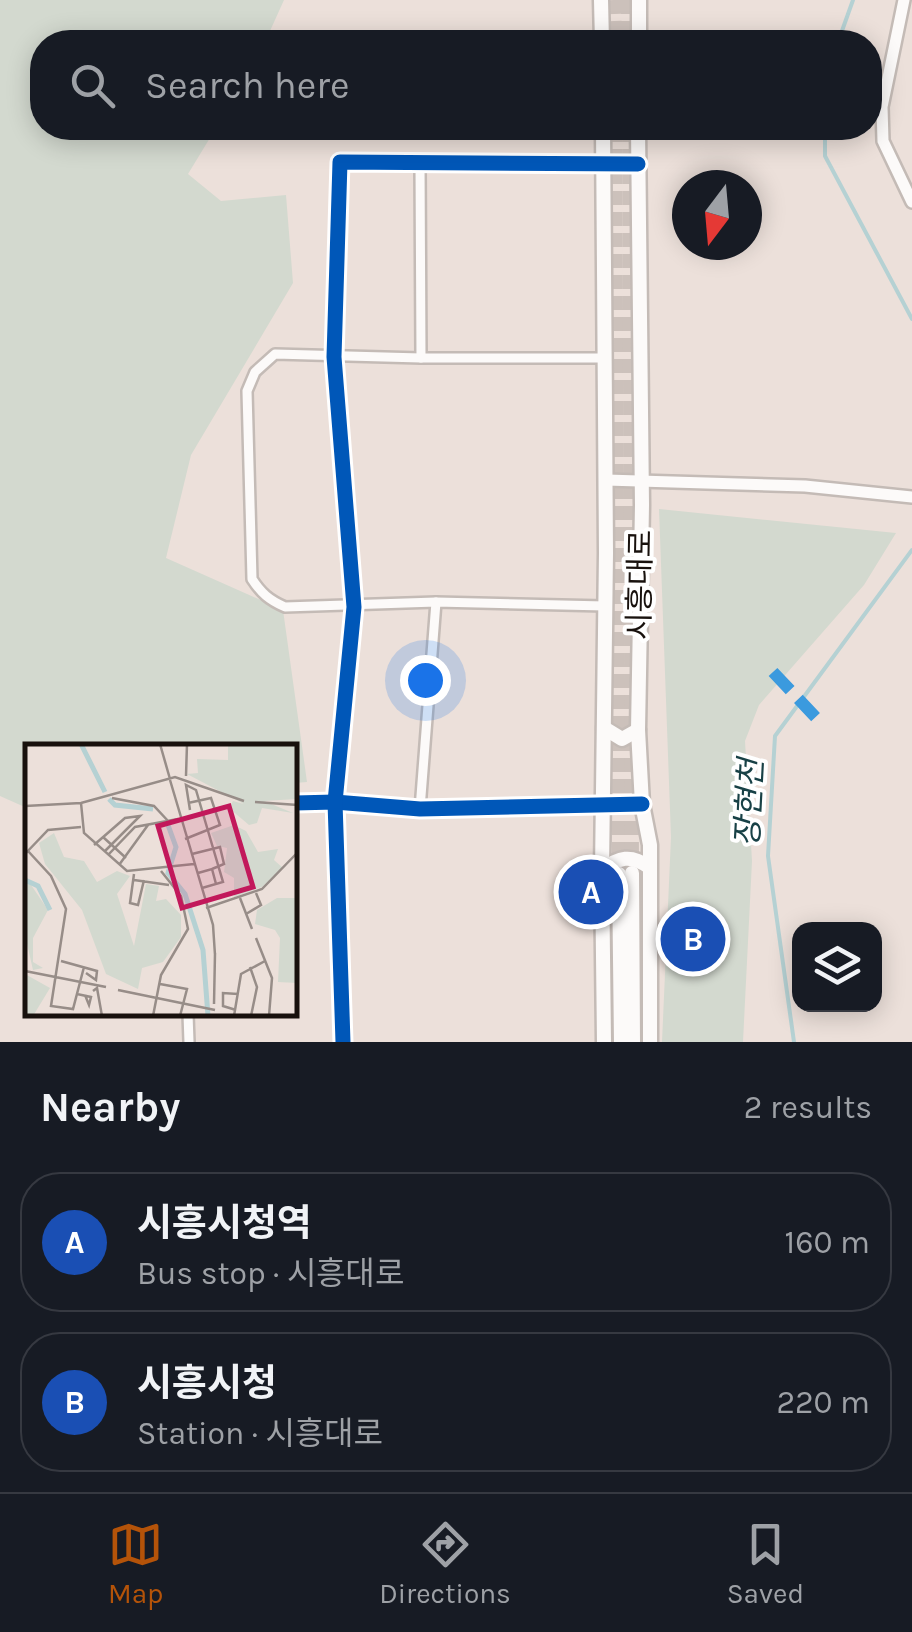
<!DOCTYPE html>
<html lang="en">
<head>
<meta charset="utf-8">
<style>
  body { margin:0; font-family:Karla,"Noto Sans KR",sans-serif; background:#20242c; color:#f1f3f6 }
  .controls { position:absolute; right:30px; bottom:30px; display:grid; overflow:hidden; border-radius:20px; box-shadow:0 5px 25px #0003 }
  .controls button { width:90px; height:90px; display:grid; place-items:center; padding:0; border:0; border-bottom:2px solid #363941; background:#171b24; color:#f1f3f6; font:50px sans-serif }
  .compass { position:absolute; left:672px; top:170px; width:90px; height:90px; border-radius:50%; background:#171b24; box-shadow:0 5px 25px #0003; rotate:196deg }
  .you { position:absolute; left:425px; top:680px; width:35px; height:35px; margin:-25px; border:8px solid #fff; border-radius:50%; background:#1a73e8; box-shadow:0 0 0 15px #1a73e833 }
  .badge { display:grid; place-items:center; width:65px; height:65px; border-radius:50%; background:#b45309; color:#fff; font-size:32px; font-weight:700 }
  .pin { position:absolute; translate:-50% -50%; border:5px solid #fff; box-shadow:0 2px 10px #0006 }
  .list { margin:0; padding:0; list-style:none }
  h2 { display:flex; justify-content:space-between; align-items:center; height:130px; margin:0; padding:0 40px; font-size:42px }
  h2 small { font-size:32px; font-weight:400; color:#9ea1a6 }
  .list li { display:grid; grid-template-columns:65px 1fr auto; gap:30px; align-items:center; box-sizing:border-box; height:140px; margin:0 20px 20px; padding:0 20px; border:2px solid #363941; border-radius:40px }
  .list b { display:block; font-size:38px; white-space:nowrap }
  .list p { margin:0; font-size:32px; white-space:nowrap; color:#9ea1a6 }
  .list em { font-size:32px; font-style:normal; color:#9ea1a6 }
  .icon { flex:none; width:55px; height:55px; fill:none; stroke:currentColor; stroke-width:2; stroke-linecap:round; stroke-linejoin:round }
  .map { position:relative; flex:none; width:912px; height:1042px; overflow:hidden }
  .search { position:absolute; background:#171b24; box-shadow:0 5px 25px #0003; left:30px; right:30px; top:30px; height:110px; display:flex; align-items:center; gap:25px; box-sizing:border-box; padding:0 35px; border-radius:40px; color:#9ea1a6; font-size:38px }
  .sheet { height:450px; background:#171b24 }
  nav { display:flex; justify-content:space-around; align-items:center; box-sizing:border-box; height:140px; border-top:2px solid #363941; background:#171b24; font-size:28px; color:#9ea1a6 }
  nav a { display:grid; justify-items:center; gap:5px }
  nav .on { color:#b45309 }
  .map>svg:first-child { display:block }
  .green { fill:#d3d9cf }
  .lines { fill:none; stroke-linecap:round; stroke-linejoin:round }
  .stream { stroke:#b5d1d3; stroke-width:4 }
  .primary-tunnel { stroke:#ccc1bb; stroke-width:14; stroke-dasharray:14 7; stroke-linecap:butt }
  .minor-casing { stroke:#c4bbb6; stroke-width:14 }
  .tertiary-casing { stroke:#c4bbb6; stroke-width:16 }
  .primary-casing { stroke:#c4bbb6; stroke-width:19 }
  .minor { stroke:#fcfaf9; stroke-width:9 }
  .tertiary { stroke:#fcfaf9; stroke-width:11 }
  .primary { stroke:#fcfaf9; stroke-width:14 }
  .quiet { stroke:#3b9ade; stroke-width:12; stroke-dasharray:25 12; stroke-linecap:butt }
  .cycleway-casing { stroke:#fff; stroke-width:21 }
  .cycleway { stroke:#0057b8; stroke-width:15 }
  .labels { text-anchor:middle; stroke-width:8; stroke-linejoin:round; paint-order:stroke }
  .street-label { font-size:30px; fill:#18110d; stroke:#fff }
  .water-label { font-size:32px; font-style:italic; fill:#184146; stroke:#fff }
  .inset-river { fill:none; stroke:#b5d1d3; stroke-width:5 }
  .inset-road { fill:none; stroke:#978d88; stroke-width:2.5 }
  .view { fill:#c2185b; fill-opacity:0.15; stroke:#c2185b; stroke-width:5 }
  .inset-edge { fill:none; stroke:#18110d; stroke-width:5 }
</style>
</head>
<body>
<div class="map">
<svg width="912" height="1042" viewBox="0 0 912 1042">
  <rect width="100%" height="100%" fill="#ece0da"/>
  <!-- green -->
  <g class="green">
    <path d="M0,0H284L265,42H42V128H216L188,174L221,201L286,195L293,283L191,455L166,558L283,610L307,782L295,783V747H28L27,808L0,796Z"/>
    <path d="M659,509L896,533L864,585L759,705L745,741L752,861L743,1042H662L671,837Z"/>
  </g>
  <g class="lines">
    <!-- stream -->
    <g class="stream">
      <path d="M838,42L853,0"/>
      <path d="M825,128V156L912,319"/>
      <path d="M794,1042L768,856L775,736L912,550"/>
    </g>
    <!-- primary-tunnel -->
    <g class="primary-tunnel">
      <path d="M614,0L615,42"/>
      <path d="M628,0V42"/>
      <path d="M615,128L619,872"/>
      <path d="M629,128L632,867"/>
    </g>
    <defs>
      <g id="minor">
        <path d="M420,163L421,358H604"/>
        <path d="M421,358L275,354L255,372L247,391L252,579C261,593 269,600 285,607L436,602L605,606"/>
        <path d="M295,803L335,802L420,809L642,804"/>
        <path d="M420,809L436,602"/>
        <path d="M188,1014L189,1042"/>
        <path d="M343,1042L335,802L354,607L334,357L340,162L638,164"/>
      </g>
      <g id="tertiary">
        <path d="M904,0L882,107L883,141L912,202"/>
        <path d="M606,480L805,486L912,497"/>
      </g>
      <g id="primary">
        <path d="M601,0L602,42"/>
        <path d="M639,42V0"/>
        <path d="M603,128L606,553L602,870L604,1042"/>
        <path d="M638,128L642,505L638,730L642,804L650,845V1042"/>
        <path d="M604,728L622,739L638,730"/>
        <path d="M602,870C619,857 631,854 649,867"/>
        <path d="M632,873L633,1042"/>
        <path d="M619,874L621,1042"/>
      </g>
    </defs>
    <!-- minor casing -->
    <use href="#minor" class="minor-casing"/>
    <!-- tertiary casing -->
    <use href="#tertiary" class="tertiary-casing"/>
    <!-- primary casing -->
    <use href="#primary" class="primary-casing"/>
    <!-- minor -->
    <use href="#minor" class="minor"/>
    <!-- tertiary -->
    <use href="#tertiary" class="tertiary"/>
    <!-- primary -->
    <use href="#primary" class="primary"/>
    <!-- quiet -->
    <path class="quiet" d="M773,672L823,725"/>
    <defs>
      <g id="cycleway">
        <path d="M295,803L335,802L420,809L642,804"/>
        <path d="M343,1042L335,802L354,607L334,357L340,162L638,164"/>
      </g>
    </defs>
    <!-- cycleway casing -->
    <use href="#cycleway" class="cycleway-casing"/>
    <!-- cycleway -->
    <use href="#cycleway" class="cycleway"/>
  </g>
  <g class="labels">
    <!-- street labels -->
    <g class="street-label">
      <text transform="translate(640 585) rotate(-89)" y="10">시흥대로</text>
    </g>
    <!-- water labels -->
    <g class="water-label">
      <text transform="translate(749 803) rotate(-87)" y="11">장현천</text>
    </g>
  </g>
  <!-- overview -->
  <g transform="translate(25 744)">
    <rect width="272" height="272" fill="#ece0da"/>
    <path d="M203,0H272V55L239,57L268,69L237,64L232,79L224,81L204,64L208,57L219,60L162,30L173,29L172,15L203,16ZM209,81L221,87L233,108L253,105L249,116L258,124L237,143L209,153V134L199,128L202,104L192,102L186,89ZM29,89L39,113L59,117L72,138L92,127L105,132L92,150L109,202L121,140L134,142L131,157L141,155L156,171V193L138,218L117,224L113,245L81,230L57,166L20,120L14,99ZM2,135L23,166L8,194V218L18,224L8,226L0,191ZM252,154H272V239L253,238L255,194L250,186L230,180L232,166ZM0,230L25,244L8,272H0Z" fill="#d3d9cf"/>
    <path class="inset-river" d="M56,0L80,48M84,55L90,61L128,65M143,81L151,103L143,129L160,150L178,206L183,272M0,136L13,142L25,166"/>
    <path class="inset-road" d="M135,0L145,35M161,32L162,0M145,36L188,181L190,211M87,54L129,62L144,78M230,58L273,61M56,59L59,89L102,127L169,120M0,62L56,59L150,33L219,57M165,66L161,41L171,46L198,138L177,144M157,75L189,66M78,93L101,114M160,95L195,81L186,54L163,59M69,101L100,74L115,72L79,108M3,107L26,132L41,165L26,262L48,265L59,223M0,110L23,86L56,83M167,110L195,103L199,120L187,125M83,111L110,83L153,75M94,121L123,81M173,129L187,125L191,140M109,130L105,159L113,161L119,136M109,136L144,141M215,154L227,185M181,164L237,145L273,108M221,170L236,161L231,149M231,194L247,234L244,272M36,217L72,227L71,236L61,229M225,223L232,243L226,272M0,227L81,243M135,240L162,245L155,272M93,246L190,266M68,247L72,244L77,272M52,250L66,253L64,261L60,251M189,260L190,209M211,266L198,262V249L213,250M128,272L136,231L163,185L156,152L136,127M209,272L216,230L240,217"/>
    <path class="view" d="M204,62L228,143L157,164L133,82Z"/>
    <rect width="272" height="272" class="inset-edge"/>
  </g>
</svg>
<div class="controls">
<button><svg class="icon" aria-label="layers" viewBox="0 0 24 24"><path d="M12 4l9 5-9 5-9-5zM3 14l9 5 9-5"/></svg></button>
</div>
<svg class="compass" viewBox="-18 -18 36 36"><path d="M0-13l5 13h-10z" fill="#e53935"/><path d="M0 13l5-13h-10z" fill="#9ea1a6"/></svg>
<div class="you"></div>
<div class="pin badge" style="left:591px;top:892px;background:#1a4fb4">A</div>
<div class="pin badge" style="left:693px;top:939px;background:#1a4fb4">B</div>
<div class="search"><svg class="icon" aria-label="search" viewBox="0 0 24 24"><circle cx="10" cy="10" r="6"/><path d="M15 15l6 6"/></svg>Search here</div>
</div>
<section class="sheet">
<h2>Nearby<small>2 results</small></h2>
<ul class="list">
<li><span class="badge" style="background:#1a4fb4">A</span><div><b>시흥시청역</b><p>Bus stop · 시흥대로</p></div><em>160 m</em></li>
<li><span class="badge" style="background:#1a4fb4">B</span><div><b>시흥시청</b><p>Station · 시흥대로</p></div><em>220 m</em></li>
</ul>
</section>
<nav>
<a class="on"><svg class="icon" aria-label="map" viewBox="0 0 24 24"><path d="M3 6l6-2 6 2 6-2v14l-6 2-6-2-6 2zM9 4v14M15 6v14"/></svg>Map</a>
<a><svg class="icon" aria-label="directions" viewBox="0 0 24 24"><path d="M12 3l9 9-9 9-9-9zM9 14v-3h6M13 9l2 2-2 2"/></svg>Directions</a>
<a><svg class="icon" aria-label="saved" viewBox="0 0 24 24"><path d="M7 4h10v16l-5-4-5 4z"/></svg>Saved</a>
</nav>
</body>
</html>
